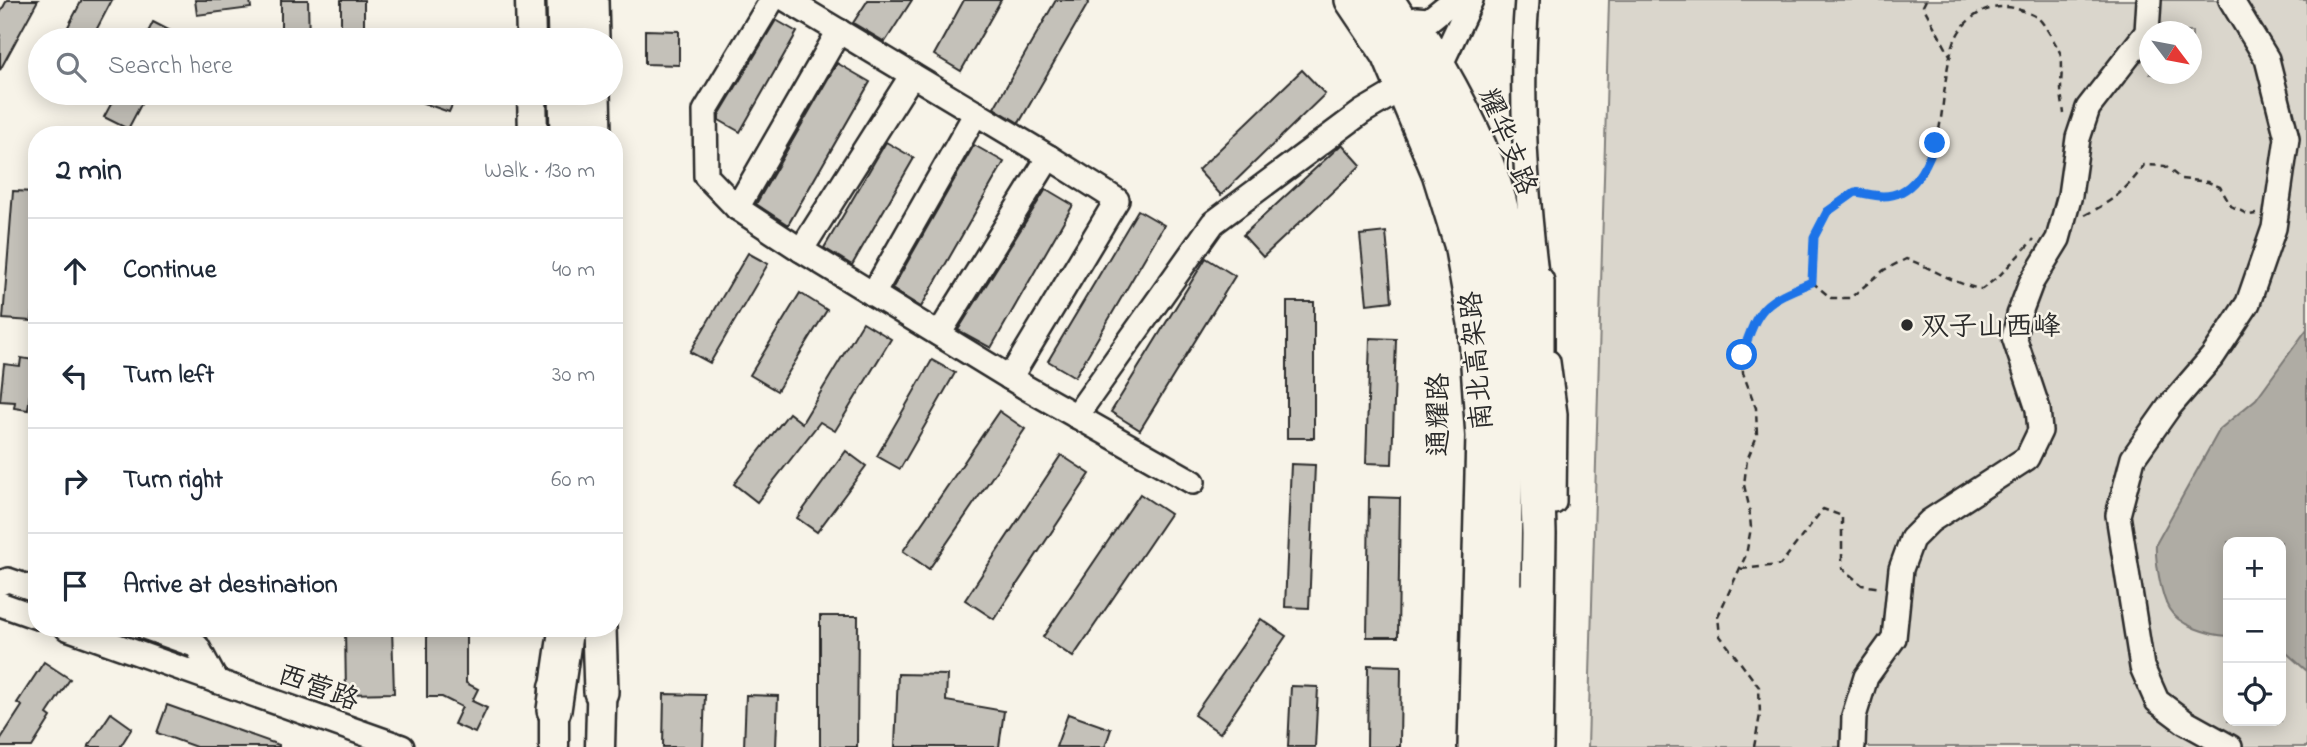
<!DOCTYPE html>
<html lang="en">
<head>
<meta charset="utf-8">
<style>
  body { margin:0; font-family:"Indie Flower","LXGW WenKai TC",sans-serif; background:#f6f6f7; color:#1f2937 }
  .controls { position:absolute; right:21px; bottom:21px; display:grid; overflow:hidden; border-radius:14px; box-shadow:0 4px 18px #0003 }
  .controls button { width:63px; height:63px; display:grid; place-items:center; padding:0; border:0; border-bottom:2px solid #e0e1e3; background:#fff; color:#1f2937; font:35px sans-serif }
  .compass { position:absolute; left:2139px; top:21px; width:63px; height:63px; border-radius:50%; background:#fff; box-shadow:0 4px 18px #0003; rotate:122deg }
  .stop { position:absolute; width:21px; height:21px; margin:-16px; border:5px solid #1a73e8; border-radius:50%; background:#fff }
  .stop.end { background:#1a73e8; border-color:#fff; box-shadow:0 2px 7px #0008 }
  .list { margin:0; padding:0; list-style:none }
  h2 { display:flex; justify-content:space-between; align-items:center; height:91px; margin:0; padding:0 28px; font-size:30px }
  h2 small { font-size:23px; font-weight:400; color:#747a83 }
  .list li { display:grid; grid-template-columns:46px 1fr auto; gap:21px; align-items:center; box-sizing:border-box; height:105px; padding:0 28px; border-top:2px solid #e0e1e3 }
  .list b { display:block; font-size:26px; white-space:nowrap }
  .list em { font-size:23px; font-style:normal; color:#747a83 }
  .icon { flex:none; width:38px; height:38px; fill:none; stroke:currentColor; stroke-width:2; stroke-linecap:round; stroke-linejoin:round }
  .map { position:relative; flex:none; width:2307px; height:747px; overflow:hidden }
  .search { position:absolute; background:#fff; box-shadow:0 4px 18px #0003; left:28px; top:28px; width:595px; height:77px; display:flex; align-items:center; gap:18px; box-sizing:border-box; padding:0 24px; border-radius:38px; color:#747a83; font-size:26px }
  .panel { position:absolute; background:#fff; box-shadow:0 4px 18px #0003; left:28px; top:126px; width:595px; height:511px; border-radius:28px }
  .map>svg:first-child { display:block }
  .green { fill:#dad6cc; stroke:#82807c; stroke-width:2; fill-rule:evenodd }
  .water { fill:#afaca4; stroke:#7a7874; stroke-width:2 }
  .building { fill:#c4c1b9; stroke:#2b2b2b; stroke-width:2 }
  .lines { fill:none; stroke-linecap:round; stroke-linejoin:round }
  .minor-casing { stroke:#2b2b2b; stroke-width:28 }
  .major-casing { stroke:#2b2b2b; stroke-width:33 }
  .highway-casing { stroke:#2b2b2b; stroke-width:38 }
  .path { stroke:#2b2b2b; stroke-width:2.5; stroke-dasharray:7 5; stroke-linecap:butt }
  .minor { stroke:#f7f3e8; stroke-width:23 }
  .major { stroke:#f7f3e8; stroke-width:28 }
  .highway { stroke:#f7f3e8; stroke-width:33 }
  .route { stroke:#1a73e8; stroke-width:9 }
  .poi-dot { fill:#2b2b2b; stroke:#f7f3e8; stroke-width:2.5 }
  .labels { text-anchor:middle; stroke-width:5; stroke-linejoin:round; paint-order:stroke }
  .street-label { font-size:28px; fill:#2b2b2b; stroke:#f7f3e8 }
  .poi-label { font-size:28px; fill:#2b2b2b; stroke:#f7f3e8; text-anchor:start }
</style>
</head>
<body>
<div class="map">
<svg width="2307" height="747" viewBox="0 0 2307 747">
  <rect width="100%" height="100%" fill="#f7f3e8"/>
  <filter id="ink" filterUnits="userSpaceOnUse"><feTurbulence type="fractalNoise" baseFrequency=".0143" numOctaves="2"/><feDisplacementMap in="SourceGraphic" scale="14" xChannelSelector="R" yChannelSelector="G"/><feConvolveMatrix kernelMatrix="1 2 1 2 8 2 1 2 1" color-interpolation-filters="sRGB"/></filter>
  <g filter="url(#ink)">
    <!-- green -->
    <path class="green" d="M1609,0H2307V747H1588ZM2150,32H2192V74H2150ZM2228,542H2281V721H2228Z"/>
    <!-- water -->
    <path class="water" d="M2307,329V671L2281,648V542H2228V636C2210,635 2179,626 2169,609C2161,596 2155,559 2156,544L2220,429L2256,399Z"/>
    <!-- building -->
    <g class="building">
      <path d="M7,0H38L0,70V13Z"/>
      <path d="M82,0H112L91,40H61Z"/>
      <path d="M195,0H250L251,8L197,15Z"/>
      <path d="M281,0H308L309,40H281Z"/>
      <rect x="341" y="0" width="23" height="40"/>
      <path d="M868,0H912L885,42L853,23Z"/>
      <path d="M964,0H1001L961,71L934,55Z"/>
      <path d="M1056,0H1090L1019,123L994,108Z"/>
      <path d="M776,20L797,32L740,132L719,120V115Z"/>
      <path d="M153,22L188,40H144Z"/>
      <path d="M645,30L679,31V65L645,64Z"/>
      <path d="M837,63L870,82L788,225L756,204Z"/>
      <path d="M1302,70L1325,94L1221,195L1198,170Z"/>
      <path d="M117,93H147L128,129L104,117Z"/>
      <path d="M410,93H447L446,97L454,101L449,112L423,103L424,101L409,95Z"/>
      <path d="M886,142L914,158L852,265L824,248Z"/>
      <path d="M1342,144L1361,165L1263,257L1243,235Z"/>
      <path d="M974,145L1004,162L921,307L892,289Z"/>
      <path d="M1046,189L1073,205L991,348L958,330Z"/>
      <path d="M13,191L37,192V270L32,321L3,319Z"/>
      <path d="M1138,210L1164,225L1075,377L1048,361Z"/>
      <path d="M1386,232L1392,301L1367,304L1360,235Z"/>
      <path d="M748,253L768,264L710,363L690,352Z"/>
      <path d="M1206,258L1235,276L1140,430L1111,412Z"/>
      <path d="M800,293L827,310L777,391L750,375Z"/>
      <rect x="1287" y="302" width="27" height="136"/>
      <path d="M863,322L891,339L835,431L820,422L757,502L734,484L789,413L802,423Z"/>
      <path d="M1370,338L1396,339L1392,464L1366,463Z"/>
      <path d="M21,358L34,360L28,410L14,408L15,402L0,401L4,364L20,366Z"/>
      <path d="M932,360L955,373L900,469L877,456Z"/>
      <path d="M999,411L1025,429L929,569L903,551Z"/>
      <path d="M846,451L866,466L817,532L797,518Z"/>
      <path d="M1061,455L1090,474L994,619L965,600Z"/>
      <path d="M1291,464L1315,465L1309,608L1285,607Z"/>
      <path d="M1140,494L1170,514L1073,657L1043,637Z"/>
      <path d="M1369,497L1400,498L1398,637H1367Z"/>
      <path d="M820,616H858L857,747H820Z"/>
      <path d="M1261,619L1286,636L1220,733L1194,715Z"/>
      <path d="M345,628H392L394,693L346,694Z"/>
      <path d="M427,628H466V683L478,689L472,701L487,708L475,733L454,724L462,707L442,697H427Z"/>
      <path d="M44,662L70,679L47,714L51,717L32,747H0V740L22,706L17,703Z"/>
      <path d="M1368,665L1401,666L1400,747H1367Z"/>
      <path d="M898,674L947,675L946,701L1004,711L999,747H895Z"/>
      <path d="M1291,686L1318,687L1315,747H1288Z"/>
      <path d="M664,694L705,695L703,747H663Z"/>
      <path d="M746,695L778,696L776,747H744Z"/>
      <path d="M167,705L279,745V747H196L157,733Z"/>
      <path d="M111,713L132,728L120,747H88Z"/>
      <path d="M1068,714L1111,729L1105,747H1056Z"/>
    </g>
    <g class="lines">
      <defs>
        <g id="minor">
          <path d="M772,0L705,111L706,176L737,208L801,250L1025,387L1193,482"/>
          <path d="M787,0L1049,157L1117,200L1010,378"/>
          <path d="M1527,0C1519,99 1526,199 1539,297"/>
          <path d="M1416,19L1429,20L1454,0"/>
          <path d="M1418,23C1449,72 1478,124 1498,180C1519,240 1520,306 1521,369"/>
          <path d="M1442,62L1471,0"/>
          <path d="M737,208L839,31"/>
          <path d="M801,250L912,75"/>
          <path d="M873,294L976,113"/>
          <path d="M939,334L1049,157"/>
          <path d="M1548,362L1555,414L1554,502"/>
          <path d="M1076,416L1213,223L1362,112L1396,92"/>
          <path d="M0,583L8,580L37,590"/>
          <path d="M0,604L37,617"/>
          <path d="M67,628L402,747"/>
          <path d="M147,628L197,646L216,681"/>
          <path d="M1518,747L1522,596"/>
          <path d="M1853,747L1854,716L1866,677L1894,638L1901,569L1912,539L1930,521L2027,458L2040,431L2038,409L2014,337L2019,315L2031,283L2058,239L2070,195L2078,138L2088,108L2147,32L2149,0"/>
          <path d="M2230,747L2185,722L2157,701L2142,667L2118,515L2133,458L2169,407L2213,356L2248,303L2274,228L2287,138L2267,59L2231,0"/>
        </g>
        <g id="major">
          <path d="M530,0L531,40"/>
          <path d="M532,93L533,135"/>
          <path d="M554,747V687"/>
          <path d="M600,747L602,670"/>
        </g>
        <g id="highway">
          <path d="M564,0L565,40"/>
          <path d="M591,0L592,40"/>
          <path d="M1352,0L1389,55L1439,173L1461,244L1475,323L1483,436L1475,747"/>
          <path d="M1387,0L1410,36L1441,102L1468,168L1489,243L1503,319L1506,440L1501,747"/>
          <path d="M566,93L567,135"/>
          <path d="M593,93L594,135"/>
          <path d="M1521,358L1536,419L1539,534L1536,747"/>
          <path d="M1537,385V282"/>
          <path d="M599,628L601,692"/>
          <path d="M554,710L566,628"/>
        </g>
      </defs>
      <!-- minor casing -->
      <use href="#minor" class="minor-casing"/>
      <!-- major casing -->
      <use href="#major" class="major-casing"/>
      <!-- highway casing -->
      <use href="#highway" class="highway-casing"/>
      <!-- path -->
      <g class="path">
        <path d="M1926,0L1923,6L1951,57"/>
        <path d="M2085,215C2111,202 2128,189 2144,165L2165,166L2181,179L2208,182L2220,187L2231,206L2249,215L2256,214"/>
        <path d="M1812,282L1831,298H1850L1884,270L1906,259C1932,267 1954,285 1982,289L1999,276L2034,239"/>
        <path d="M1741,569L1780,565L1823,509L1842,516V568L1862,585L1881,588"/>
        <path d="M1754,747L1760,715L1759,687L1720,636L1718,616L1746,555L1751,528L1749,506L1744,485L1747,460L1757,436L1756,408L1743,373L1742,355L1752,323L1766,304L1812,282L1814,237L1827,212L1855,192C1873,195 1896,200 1911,186C1951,149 1937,86 1955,40C1965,15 1995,0 2020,10C2026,12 2035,15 2039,19C2044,23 2059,49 2061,55C2063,65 2061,78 2061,87C2061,96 2063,105 2064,114"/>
      </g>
      <!-- minor -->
      <use href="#minor" class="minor"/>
      <!-- major -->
      <use href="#major" class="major"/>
      <!-- highway -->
      <use href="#highway" class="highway"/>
    </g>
  </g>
  <g class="lines" filter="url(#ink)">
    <!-- route -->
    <path class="route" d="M1742,355C1759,305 1763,302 1812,282L1814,237L1827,212L1855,192C1864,193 1874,196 1883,196C1913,196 1926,167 1935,143"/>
  </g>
  <!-- markers -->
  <circle class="poi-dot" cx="1907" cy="325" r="7"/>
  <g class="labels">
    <!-- street labels -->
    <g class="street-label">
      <text transform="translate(1509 141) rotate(68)" y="10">耀华支路</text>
      <text transform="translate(1475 361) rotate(-95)" y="10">南北高架路</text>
      <text transform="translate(1437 415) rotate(-90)" y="10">通耀路</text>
      <text transform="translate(319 686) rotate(20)" y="10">西营路</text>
    </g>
    <!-- poi labels -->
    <g class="poi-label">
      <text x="1921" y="335">双子山西峰</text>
    </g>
  </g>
</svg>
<div class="controls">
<button>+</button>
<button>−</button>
<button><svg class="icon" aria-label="locate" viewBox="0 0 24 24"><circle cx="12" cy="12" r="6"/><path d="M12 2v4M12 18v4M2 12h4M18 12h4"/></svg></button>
</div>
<svg class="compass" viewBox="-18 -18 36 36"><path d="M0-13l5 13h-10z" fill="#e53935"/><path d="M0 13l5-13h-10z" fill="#747a83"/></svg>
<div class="stop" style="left:1742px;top:355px"></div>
<div class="stop end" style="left:1935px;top:143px"></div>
<div class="search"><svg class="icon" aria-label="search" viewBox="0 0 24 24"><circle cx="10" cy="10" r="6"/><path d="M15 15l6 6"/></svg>Search here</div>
<section class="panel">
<h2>2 min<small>Walk · 130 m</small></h2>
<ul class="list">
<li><svg class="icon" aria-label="ahead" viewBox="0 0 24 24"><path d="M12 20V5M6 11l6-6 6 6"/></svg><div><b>Continue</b></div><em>40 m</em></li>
<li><svg class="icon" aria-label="left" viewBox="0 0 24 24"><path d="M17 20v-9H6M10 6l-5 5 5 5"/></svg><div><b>Turn left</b></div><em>30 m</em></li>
<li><svg class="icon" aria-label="right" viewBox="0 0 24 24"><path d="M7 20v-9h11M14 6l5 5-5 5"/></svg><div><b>Turn right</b></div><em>60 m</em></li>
<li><svg class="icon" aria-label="arrive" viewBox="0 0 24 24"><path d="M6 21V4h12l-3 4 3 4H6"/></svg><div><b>Arrive at destination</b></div></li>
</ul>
</section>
</div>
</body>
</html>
